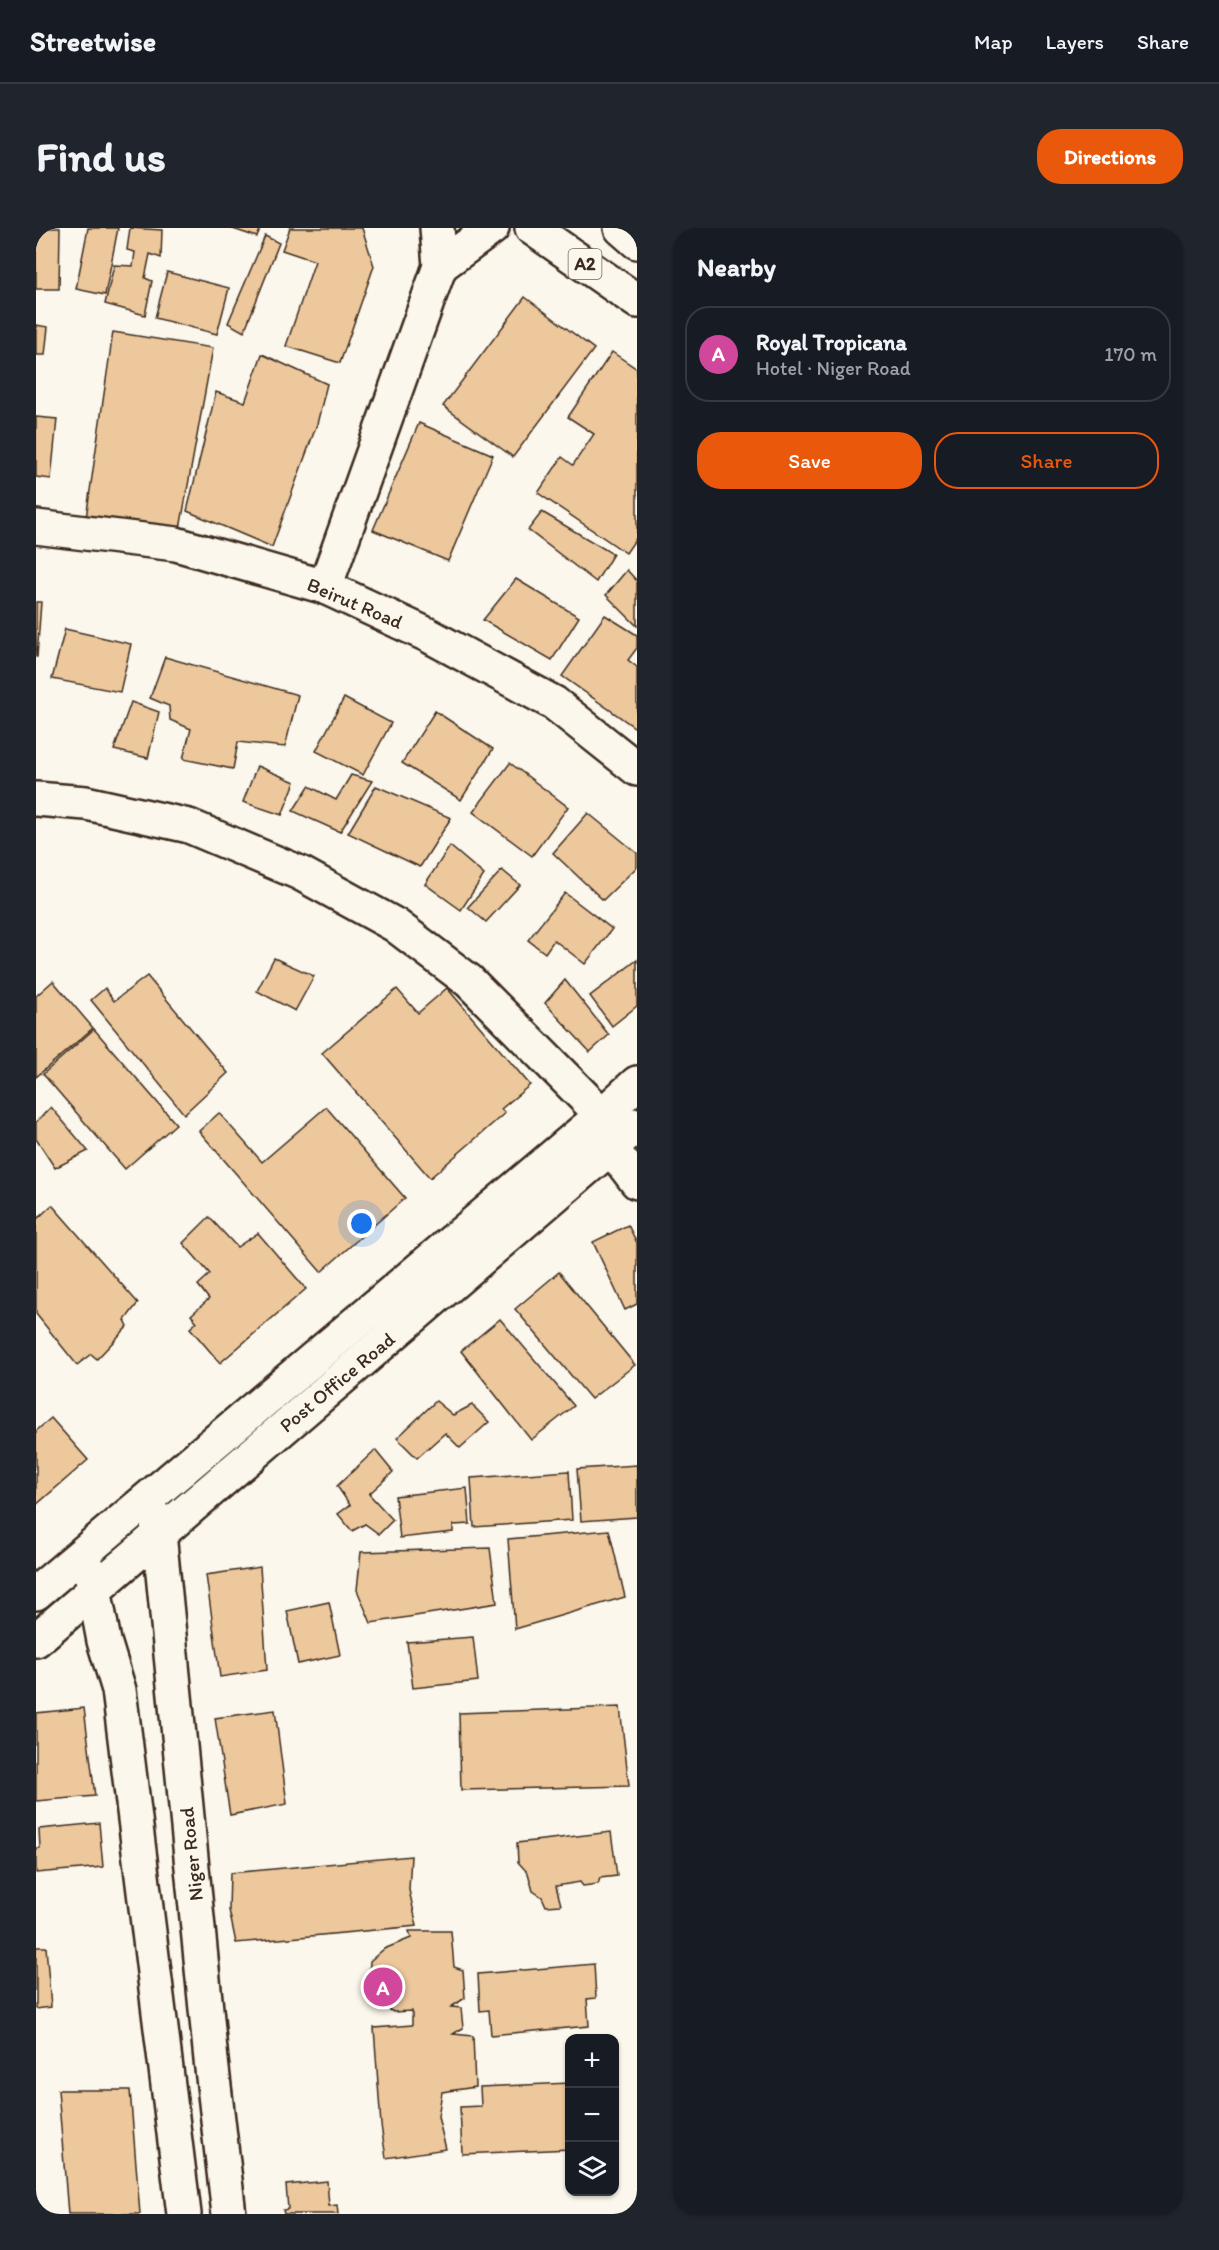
<!DOCTYPE html>
<html lang="en">
<head>
<meta charset="utf-8">
<style>
  body { margin:0; font-family:Itim,sans-serif; background:#20242c; color:#f1f3f6 }
  .controls { position:absolute; right:18px; bottom:18px; display:grid; overflow:hidden; border-radius:12px; box-shadow:0 2px 4px #0004 }
  .controls button { width:54px; height:54px; display:grid; place-items:center; padding:0; border:0; border-bottom:2px solid #363941; background:#171b24; color:#f1f3f6; font:30px sans-serif }
  .you { position:absolute; left:326px; top:996px; width:21px; height:21px; margin:-15px; border:4px solid #fff; border-radius:50%; background:#1a73e8; box-shadow:0 0 0 9px #1a73e833 }
  .badge { display:grid; place-items:center; width:39px; height:39px; border-radius:50%; background:#ea580c; color:#fff; font-size:20px; font-weight:700 }
  .pin { position:absolute; translate:-50% -50%; border:3px solid #fff; box-shadow:0 2px 6px #0006 }
  .list { margin:0; padding:0; list-style:none }
  h2 { display:flex; justify-content:space-between; align-items:center; height:78px; margin:0; padding:0 24px; font-size:26px }
  h2 small { font-size:20px; font-weight:400; color:#9ea1a6 }
  .list li { display:grid; grid-template-columns:39px 1fr auto; gap:18px; align-items:center; box-sizing:border-box; height:96px; margin:0 12px 12px; padding:0 12px; border:2px solid #363941; border-radius:24px }
  .list b { display:block; font-size:22px; white-space:nowrap }
  .list p { margin:0; font-size:20px; white-space:nowrap; color:#9ea1a6 }
  .list em { font-size:20px; font-style:normal; color:#9ea1a6 }
  .actions { display:flex; gap:12px; padding:18px 24px }
  .actions a { flex:1; padding:14px 0; border:2px solid #ea580c; border-radius:24px; text-align:center; font-size:21px; color:#ea580c }
  .actions .main { background:#ea580c; color:#fff }
  .icon { flex:none; width:33px; height:33px; fill:none; stroke:currentColor; stroke-width:2; stroke-linecap:round; stroke-linejoin:round }
  .map { position:relative; flex:none; width:601px; height:1986px; overflow:hidden; border-radius:24px }
  header { display:flex; align-items:center; gap:36px; box-sizing:border-box; height:84px; padding:0 30px; background:#171b24; border-bottom:2px solid #363941 }
  header strong { font-size:28px }
  nav { display:flex; gap:33px; margin-inline-start:auto; font-size:21px }
  .intro { display:flex; align-items:center; justify-content:space-between; box-sizing:border-box; height:144px; padding:0 36px }
  h1 { margin:0; font-size:42px }
  .button { padding:15px 27px; border-radius:24px; background:#ea580c; color:#fff; font-size:21px; font-weight:700 }
  main { display:flex; gap:36px; padding:0 36px }
  aside { flex:1; background:#171b24; border-radius:24px; box-shadow:0 2px 4px #0004 }
  .map>svg:first-child { display:block }
  .building { fill:#edc89d; stroke:#3b2a1e; stroke-width:1.5 }
  .lines { fill:none; stroke-linecap:round; stroke-linejoin:round }
  .minor-casing { stroke:#3b2a1e; stroke-width:38 }
  .highway-casing { stroke:#3b2a1e; stroke-width:38 }
  .minor { stroke:#fbf7ec; stroke-width:33 }
  .highway { stroke:#fbf7ec; stroke-width:33 }
  .labels { text-anchor:middle; stroke-width:4.5; stroke-linejoin:round; paint-order:stroke }
  .shield { fill:#fbf7ec; stroke:#75685c; stroke-width:1.5 }
  .shield-label { font-size:18px; font-weight:bold; fill:#3b2a1e }
  .street-label { font-size:20px; fill:#3b2a1e; stroke:#fbf7ec }
</style>
</head>
<body>
<header>
<strong>Streetwise</strong>
<nav><a>Map</a><a>Layers</a><a>Share</a></nav>
</header>
<div class="intro"><h1>Find us</h1><a class="button">Directions</a></div>
<main>
<div class="map">
<svg width="601" height="1986" viewBox="0 0 601 1986">
  <rect width="100%" height="100%" fill="#fbf7ec"/>
  <filter id="ink" filterUnits="userSpaceOnUse"><feTurbulence type="fractalNoise" baseFrequency=".0167" numOctaves="2"/><feDisplacementMap in="SourceGraphic" scale="12" xChannelSelector="R" yChannelSelector="G"/><feConvolveMatrix kernelMatrix="1 2 1 2 8 2 1 2 1" color-interpolation-filters="sRGB"/></filter>
  <g filter="url(#ink)">
    <!-- building -->
    <g class="building">
      <path d="M0,0H24L23,61H0Z"/>
      <path d="M52,0H82L69,67L40,61Z"/>
      <path d="M94,0L126,2L125,30L114,26L109,50L116,53L109,87L69,76L78,37L97,38L99,24L91,22Z"/>
      <path d="M194,0H225L221,9Z"/>
      <path d="M254,0H326L338,38L304,135L250,118L279,33L246,22Z"/>
      <path d="M229,8L243,15L208,104L192,95Z"/>
      <path d="M131,44L193,60L181,106L119,90Z"/>
      <path d="M489,69L558,121L477,229L407,178Z"/>
      <path d="M0,97L12,99L9,127H0Z"/>
      <path d="M77,104L177,120L144,301L49,297Z"/>
      <path d="M576,124L601,141V309L590,325L502,265L526,229L537,237L558,206L532,189Z"/>
      <path d="M226,126L291,156L281,196L236,319L151,283L180,164L209,174Z"/>
      <path d="M0,189L21,191L15,251L0,249Z"/>
      <path d="M383,195L457,227L412,333L337,302Z"/>
      <path d="M506,284L577,326L560,354L492,302Z"/>
      <path d="M591,342L601,353V398L570,367Z"/>
      <path d="M480,351L543,389L516,432L447,392Z"/>
      <path d="M0,374H5L1,429H0Z"/>
      <path d="M569,387L601,407V420L592,432L601,439V501L526,448Z"/>
      <path d="M29,401L95,416L84,464L16,451Z"/>
      <path d="M129,429L262,467L249,519L202,514L197,541L147,531L155,501L134,492L133,478L114,470Z"/>
      <path d="M308,470L355,495L327,547L280,523Z"/>
      <path d="M95,474L123,484L112,530L78,522Z"/>
      <path d="M399,483L457,521L425,572L366,535Z"/>
      <path d="M474,535L532,579L496,628L437,584Z"/>
      <path d="M221,538L259,554L246,587L207,574Z"/>
      <path d="M315,547L336,553L304,604L257,583L273,558L300,572Z"/>
      <path d="M340,558L415,590L384,639L312,605Z"/>
      <path d="M552,585L601,625V639L567,672L517,625Z"/>
      <path d="M414,618L448,647L425,682L389,656Z"/>
      <path d="M466,642L484,657L450,694L432,679Z"/>
      <path d="M529,665L576,701L549,736L518,712L509,725L492,712Z"/>
      <path d="M238,730L278,748L259,783L221,763Z"/>
      <path d="M601,732V778L576,798L554,768Z"/>
      <path d="M111,748L192,845L148,886L55,772L69,760L78,773Z"/>
      <path d="M529,752L573,807L554,824L509,775Z"/>
      <path d="M17,753L57,800L0,849V768Z"/>
      <path d="M411,760L494,857L465,881L469,885L394,950L286,825L361,761L382,785Z"/>
      <path d="M58,801L140,896L89,941L7,846Z"/>
      <path d="M15,879L52,923L19,940L0,911V894Z"/>
      <path d="M290,879L369,970L285,1044L163,903L183,885L226,934Z"/>
      <path d="M16,977L102,1075L89,1092L92,1098L61,1131L55,1126L41,1137L0,1086V992Z"/>
      <path d="M173,989L201,1019L222,1005L270,1061L184,1135L154,1100L161,1094L155,1087L173,1071L162,1057L174,1046L147,1015Z"/>
      <path d="M592,997L601,1015V1076L589,1082L557,1014Z"/>
      <path d="M523,1044L599,1137L555,1171L479,1081Z"/>
      <path d="M464,1091L538,1178L495,1212L425,1123Z"/>
      <path d="M400,1173L417,1187L436,1177L453,1194L424,1220L409,1205L381,1230L361,1210Z"/>
      <path d="M15,1190L52,1232L0,1277V1203Z"/>
      <path d="M339,1222L357,1244L333,1266L357,1292L343,1306L329,1296L316,1303L302,1286L314,1277L301,1258Z"/>
      <path d="M601,1237V1289L545,1293L541,1241Z"/>
      <path d="M533,1243L536,1292L438,1299L435,1250Z"/>
      <path d="M431,1260L434,1296L417,1297V1304L364,1310L359,1268Z"/>
      <path d="M573,1302L589,1369L479,1401L472,1311Z"/>
      <path d="M454,1320L461,1375L335,1395L321,1362L325,1324Z"/>
      <path d="M224,1339L231,1442L184,1449L170,1347Z"/>
      <path d="M293,1374L304,1427L262,1436L251,1383Z"/>
      <path d="M437,1409L442,1453L377,1460L371,1414Z"/>
      <path d="M584,1479L593,1558L425,1562L423,1485Z"/>
      <path d="M48,1480L59,1568L0,1573V1485Z"/>
      <path d="M239,1482L251,1576L194,1587L179,1490Z"/>
      <path d="M63,1595L67,1639L0,1645V1620H4L3,1601Z"/>
      <path d="M575,1604L581,1648L564,1650L562,1656L547,1658L544,1654L520,1658L525,1677L510,1678L506,1669L497,1663L492,1645L482,1634L481,1615Z"/>
      <path d="M375,1628L373,1662L381,1698L200,1715L193,1682L194,1645Z"/>
      <path d="M373,1703H415L418,1739L427,1742L429,1770L415,1779L425,1780L427,1800L417,1806L437,1808L439,1859L406,1864L402,1889L410,1921L350,1930L345,1897L338,1800L376,1797V1783L357,1784L338,1772L333,1752L334,1733L348,1721L375,1710Z"/>
      <path d="M0,1719H10L15,1779L0,1781Z"/>
      <path d="M558,1736L560,1770L551,1771L553,1798L455,1807L453,1782L444,1783L442,1746Z"/>
      <path d="M534,1855V1921L426,1926L424,1879L445,1878L444,1859Z"/>
      <path d="M22,1862H94L104,1986H32Z"/>
      <path d="M291,1953L293,1978L301,1977L302,1986H248L247,1982L252,1981L250,1957Z"/>
    </g>
    <g class="lines">
      <defs>
        <g id="minor">
          <path d="M404,38L456,0"/>
          <path d="M0,299L140,316L289,359L392,407L518,475L601,541"/>
          <path d="M289,359L404,38L401,0"/>
          <path d="M0,571L50,575L153,598L264,645L359,697L433,753L566,887"/>
          <path d="M575,920L601,954"/>
          <path d="M120,1290L123,1305L175,1832L193,1986"/>
          <path d="M55,1345L68,1413L83,1462L148,1986"/>
          <path d="M0,1365L566,887L601,855"/>
          <path d="M0,1412L601,897"/>
        </g>
        <g id="highway">
          <path d="M496,0L601,73"/>
          <path d="M585,0L601,14"/>
        </g>
      </defs>
      <!-- minor casing -->
      <use href="#minor" class="minor-casing"/>
      <!-- highway casing -->
      <use href="#highway" class="highway-casing"/>
      <!-- minor -->
      <use href="#minor" class="minor"/>
      <!-- highway -->
      <use href="#highway" class="highway"/>
    </g>
  </g>
  <g class="labels">
    <!-- shield labels -->
    <rect class="shield" x="532.5" y="21" width="33" height="30" rx="4.5"/>
    <g class="shield-label">
      <text x="549" y="42">A2</text>
    </g>
    <!-- street labels -->
    <g class="street-label">
      <text transform="translate(319 375) rotate(23)" y="7">Beirut Road</text>
      <text transform="translate(301 1154) rotate(-40)" y="7">Post Office Road</text>
      <text transform="translate(155 1626) rotate(-96)" y="7">Niger Road</text>
    </g>
  </g>
</svg>
<div class="controls">
<button>+</button>
<button>−</button>
<button><svg class="icon" aria-label="layers" viewBox="0 0 24 24"><path d="M12 4l9 5-9 5-9-5zM3 14l9 5 9-5"/></svg></button>
</div>
<div class="you"></div>
<div class="pin badge" style="left:347px;top:1759px;background:#d1479c">A</div>
</div>
<aside>
<h2>Nearby<small></small></h2>
<ul class="list">
<li><span class="badge" style="background:#d1479c">A</span><div><b>Royal Tropicana</b><p>Hotel · Niger Road</p></div><em>170 m</em></li>
</ul>
<div class="actions"><a class="main">Save</a><a>Share</a></div>
</aside>
</main>
</body>
</html>
